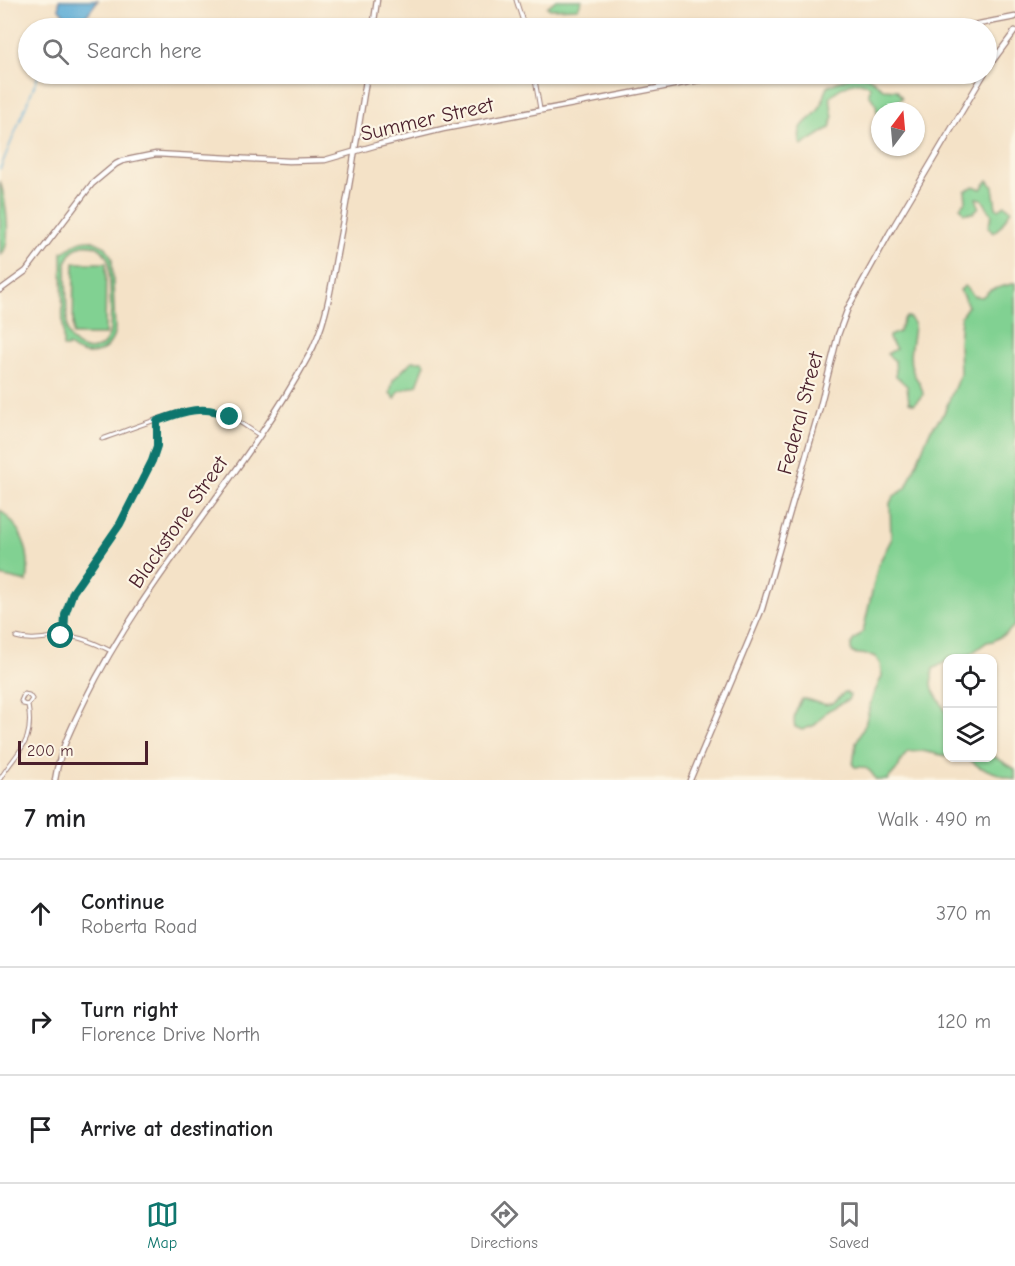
<!DOCTYPE html>
<html lang="en">
<head>
<meta charset="utf-8">
<style>
  body { margin:0; font-family:"Comic Neue",sans-serif; background:#f2f2f2; color:#202124 }
  .controls { position:absolute; right:18px; bottom:18px; display:grid; overflow:hidden; border-radius:12px; box-shadow:0 2px 4px #0004 }
  .controls button { width:54px; height:54px; display:grid; place-items:center; padding:0; border:0; border-bottom:2px solid #e0e0e0; background:#fff; color:#202124; font:30px sans-serif }
  .compass { position:absolute; left:871px; top:102px; width:54px; height:54px; border-radius:50%; background:#fff; box-shadow:0 2px 4px #0004; rotate:16deg }
  .scale { position:absolute; left:18px; bottom:15px; width:130px; box-sizing:border-box; padding-left:6px; border:3px solid #4a1f2b; border-top:0; font-size:16px; line-height:21px; white-space:nowrap; color:#4a1f2b; -webkit-text-stroke:4px #fcf5e5; paint-order:stroke }
  .stop { position:absolute; width:18px; height:18px; margin:-14px; border:4px solid #0f766e; border-radius:50%; background:#fff }
  .stop.end { background:#0f766e; border-color:#fff; box-shadow:0 2px 6px #0008 }
  .list { margin:0; padding:0; list-style:none }
  h2 { display:flex; justify-content:space-between; align-items:center; height:78px; margin:0; padding:0 24px; font-size:26px }
  h2 small { font-size:20px; font-weight:400; color:#757577 }
  .list li { display:grid; grid-template-columns:39px 1fr auto; gap:18px; align-items:center; box-sizing:border-box; height:108px; padding:0 24px; border-top:2px solid #e0e0e0 }
  .list b { display:block; font-size:22px; white-space:nowrap }
  .list p { margin:0; font-size:20px; white-space:nowrap; color:#757577 }
  .list em { font-size:20px; font-style:normal; color:#757577 }
  .icon { flex:none; width:33px; height:33px; fill:none; stroke:currentColor; stroke-width:2; stroke-linecap:round; stroke-linejoin:round }
  .map { position:relative; flex:none; width:1015px; height:780px; overflow:hidden }
  .search { position:absolute; background:#fff; box-shadow:0 2px 4px #0004; left:18px; right:18px; top:18px; height:66px; display:flex; align-items:center; gap:15px; box-sizing:border-box; padding:0 21px; border-radius:33px; color:#757577; font-size:22px }
  .sheet { height:402px; background:#fff }
  nav { display:flex; justify-content:space-around; align-items:center; box-sizing:border-box; height:84px; border-top:2px solid #e0e0e0; background:#fff; font-size:16px; color:#757577 }
  nav a { display:grid; justify-items:center; gap:3px }
  nav .on { color:#0f766e }
  .map>svg:first-child { display:block }
  .green { fill:#81d192; stroke:#66785e; stroke-width:1.5; fill-rule:evenodd }
  .water { fill:#5cacd6; stroke:#536680; stroke-width:1.5 }
  .lines { fill:none; stroke-linecap:round; stroke-linejoin:round }
  .stream { stroke:#5cacd6; stroke-width:1.5 }
  .minor-casing { stroke:#9f8079; stroke-width:5 }
  .tertiary-casing { stroke:#9f8079; stroke-width:7 }
  .secondary-casing { stroke:#9f8079; stroke-width:7 }
  .minor { stroke:#fff; stroke-width:3 }
  .tertiary { stroke:#fff; stroke-width:4.5 }
  .secondary { stroke:#fff; stroke-width:4.5 }
  .route { stroke:#0f766e; stroke-width:8 }
  .labels { text-anchor:middle; stroke-width:4.5; stroke-linejoin:round; paint-order:stroke }
  .street-label { font-size:21px; fill:#4a1f2b; stroke:#fcf5e5 }
</style>
</head>
<body>
<div class="map">
<svg width="1015" height="780" viewBox="0 0 1015 780">
  <rect width="100%" height="100%" fill="#fcf5e5"/>
  <filter id="ink" filterUnits="userSpaceOnUse"><feTurbulence type="fractalNoise" baseFrequency=".0167" numOctaves="2"/><feDisplacementMap in="SourceGraphic" scale="12" xChannelSelector="R" yChannelSelector="G"/><feConvolveMatrix kernelMatrix="1 2 1 2 8 2 1 2 1" color-interpolation-filters="sRGB"/></filter>
  <filter id="wash" filterUnits="userSpaceOnUse"><feTurbulence type="fractalNoise" baseFrequency=".008" numOctaves="4" result="noise"/><feDisplacementMap in="SourceGraphic" scale="24" xChannelSelector="R" yChannelSelector="G"/><feGaussianBlur stdDeviation="1.35" result="paint"/><feColorMatrix in="noise" values="0 0 0 0 0 0 0 0 0 0 0 0 0 0 0 0 0 1.4 0 .05"/><feComposite in="paint" operator="in"/></filter>
  <g filter="url(#wash)">
    <rect width="100%" height="100%" fill="#f4e2c7"/>
    <!-- green -->
    <g class="green">
      <path d="M556,0H582L578,8L550,9L547,7Z"/>
      <path d="M856,74C868,74 874,81 883,89L897,90L902,98L895,103V110L880,111V114L877,113L876,105L869,94L870,87C860,76 839,87 830,97L833,118L830,128L801,146C794,122 811,122 819,109C823,103 825,93 828,86Z"/>
      <path d="M988,180L993,187L996,208L999,209L1005,205L1011,210L1001,226L993,233L988,227L992,215L982,199L976,198L979,207L973,213H964L960,207L966,201L965,191L974,186L981,189Z"/>
      <path d="M0,181C5,197 14,245 0,256Z"/>
      <path d="M91,240L106,247L112,258L115,329C112,354 86,362 68,345V347H63L62,252C72,250 74,239 91,240ZM82,245C96,243 105,249 109,263C109,281 113,318 109,334C103,358 71,353 67,329L66,262L73,250Z"/>
      <path d="M74,263H106L105,335H73Z"/>
      <path d="M1015,283V625L1008,632L993,641L987,642L969,655L948,658L947,661L933,669C928,698 941,694 947,717C950,729 948,743 947,756L922,751L908,752L902,759L898,768L887,780H876C871,770 866,766 855,767L853,765L856,743L865,725L872,698L882,676L880,664L875,656L852,653C848,641 856,639 863,632L878,565L891,540L890,503L894,496L906,488L930,431L944,413L950,398L960,374L959,343L961,316L968,306L960,290L965,286L974,296L982,297L990,290Z"/>
      <path d="M906,317H909L914,323C914,338 907,354 912,369C915,380 922,382 923,395L914,404L909,402L907,386L896,376L895,361L887,354L896,349L889,339V336L899,332L903,320Z"/>
      <path d="M412,361H422L425,364L417,385L399,391L395,399L390,393L393,380Z"/>
      <path d="M0,510C23,528 32,554 27,582L0,576Z"/>
      <path d="M845,692L850,695L848,700L827,711L815,725L802,730L795,727C792,717 797,708 802,699C812,698 823,708 833,703C837,701 841,695 845,692Z"/>
      <path d="M995,757L1015,769V780L979,767L969,759L959,758Z"/>
    </g>
    <!-- water -->
    <path class="water" d="M59,0H98L87,15L74,26L59,9Z"/>
    <g class="lines">
      <!-- stream -->
      <g class="stream">
        <path d="M57,28L63,15"/>
        <path d="M0,169L39,74"/>
      </g>
    </g>
  </g>
  <g filter="url(#ink)">
    <g class="lines">
      <defs>
        <g id="minor">
          <path d="M516,0L525,28"/>
          <path d="M534,74L540,109"/>
          <path d="M102,439C129,430 188,404 214,411C230,414 245,426 259,435"/>
          <path d="M64,636L65,615L73,592L120,524L152,461L157,446V421"/>
          <path d="M16,637C32,642 48,637 64,636C80,636 97,644 111,651"/>
          <path d="M0,779C17,750 35,745 28,705L32,699L29,695L24,694L21,701L23,704L28,705"/>
        </g>
        <g id="tertiary">
          <path d="M986,70L1015,31"/>
          <path d="M690,780L762,609L819,411L838,335L848,308L889,234L984,74"/>
        </g>
        <g id="secondary">
          <path d="M373,28L377,0"/>
          <path d="M958,28L1015,17"/>
          <path d="M0,290L26,271L92,184L116,164L122,161L156,154L289,161L325,160L377,145L443,129L731,74"/>
          <path d="M55,780C59,751 73,725 85,700C145,577 243,477 308,357C327,324 331,285 338,248C349,190 358,132 367,74"/>
        </g>
      </defs>
      <!-- minor casing -->
      <use href="#minor" class="minor-casing"/>
      <!-- tertiary casing -->
      <use href="#tertiary" class="tertiary-casing"/>
      <!-- secondary casing -->
      <use href="#secondary" class="secondary-casing"/>
      <!-- minor -->
      <use href="#minor" class="minor"/>
      <!-- tertiary -->
      <use href="#tertiary" class="tertiary"/>
      <!-- secondary -->
      <use href="#secondary" class="secondary"/>
    </g>
  </g>
  <g class="lines" filter="url(#ink)">
    <!-- route -->
    <path class="route" d="M61,636H64L65,615L73,592L120,524L152,461L157,446V421C182,412 205,403 230,417"/>
  </g>
  <g class="labels">
    <!-- street labels -->
    <g class="street-label">
      <text transform="translate(427 119) rotate(-13)" y="7">Summer Street</text>
      <text transform="translate(800 413) rotate(-75)" y="7">Federal Street</text>
      <text transform="translate(178 522) rotate(-55)" y="7">Blackstone Street</text>
    </g>
  </g>
</svg>
<div class="controls">
<button><svg class="icon" aria-label="locate" viewBox="0 0 24 24"><circle cx="12" cy="12" r="6"/><path d="M12 2v4M12 18v4M2 12h4M18 12h4"/></svg></button>
<button><svg class="icon" aria-label="layers" viewBox="0 0 24 24"><path d="M12 4l9 5-9 5-9-5zM3 14l9 5 9-5"/></svg></button>
</div>
<svg class="compass" viewBox="-18 -18 36 36"><path d="M0-13l5 13h-10z" fill="#e53935"/><path d="M0 13l5-13h-10z" fill="#757577"/></svg>
<div class="scale">200 m</div>
<div class="stop" style="left:61px;top:636px"></div>
<div class="stop end" style="left:230px;top:417px"></div>
<div class="search"><svg class="icon" aria-label="search" viewBox="0 0 24 24"><circle cx="10" cy="10" r="6"/><path d="M15 15l6 6"/></svg>Search here</div>
</div>
<section class="sheet">
<h2>7 min<small>Walk · 490 m</small></h2>
<ul class="list">
<li><svg class="icon" aria-label="ahead" viewBox="0 0 24 24"><path d="M12 20V5M6 11l6-6 6 6"/></svg><div><b>Continue</b><p>Roberta Road</p></div><em>370 m</em></li>
<li><svg class="icon" aria-label="right" viewBox="0 0 24 24"><path d="M7 20v-9h11M14 6l5 5-5 5"/></svg><div><b>Turn right</b><p>Florence Drive North</p></div><em>120 m</em></li>
<li><svg class="icon" aria-label="arrive" viewBox="0 0 24 24"><path d="M6 21V4h12l-3 4 3 4H6"/></svg><div><b>Arrive at destination</b></div></li>
</ul>
</section>
<nav>
<a class="on"><svg class="icon" aria-label="map" viewBox="0 0 24 24"><path d="M3 6l6-2 6 2 6-2v14l-6 2-6-2-6 2zM9 4v14M15 6v14"/></svg>Map</a>
<a><svg class="icon" aria-label="directions" viewBox="0 0 24 24"><path d="M12 3l9 9-9 9-9-9zM9 14v-3h6M13 9l2 2-2 2"/></svg>Directions</a>
<a><svg class="icon" aria-label="saved" viewBox="0 0 24 24"><path d="M7 4h10v16l-5-4-5 4z"/></svg>Saved</a>
</nav>
</body>
</html>
